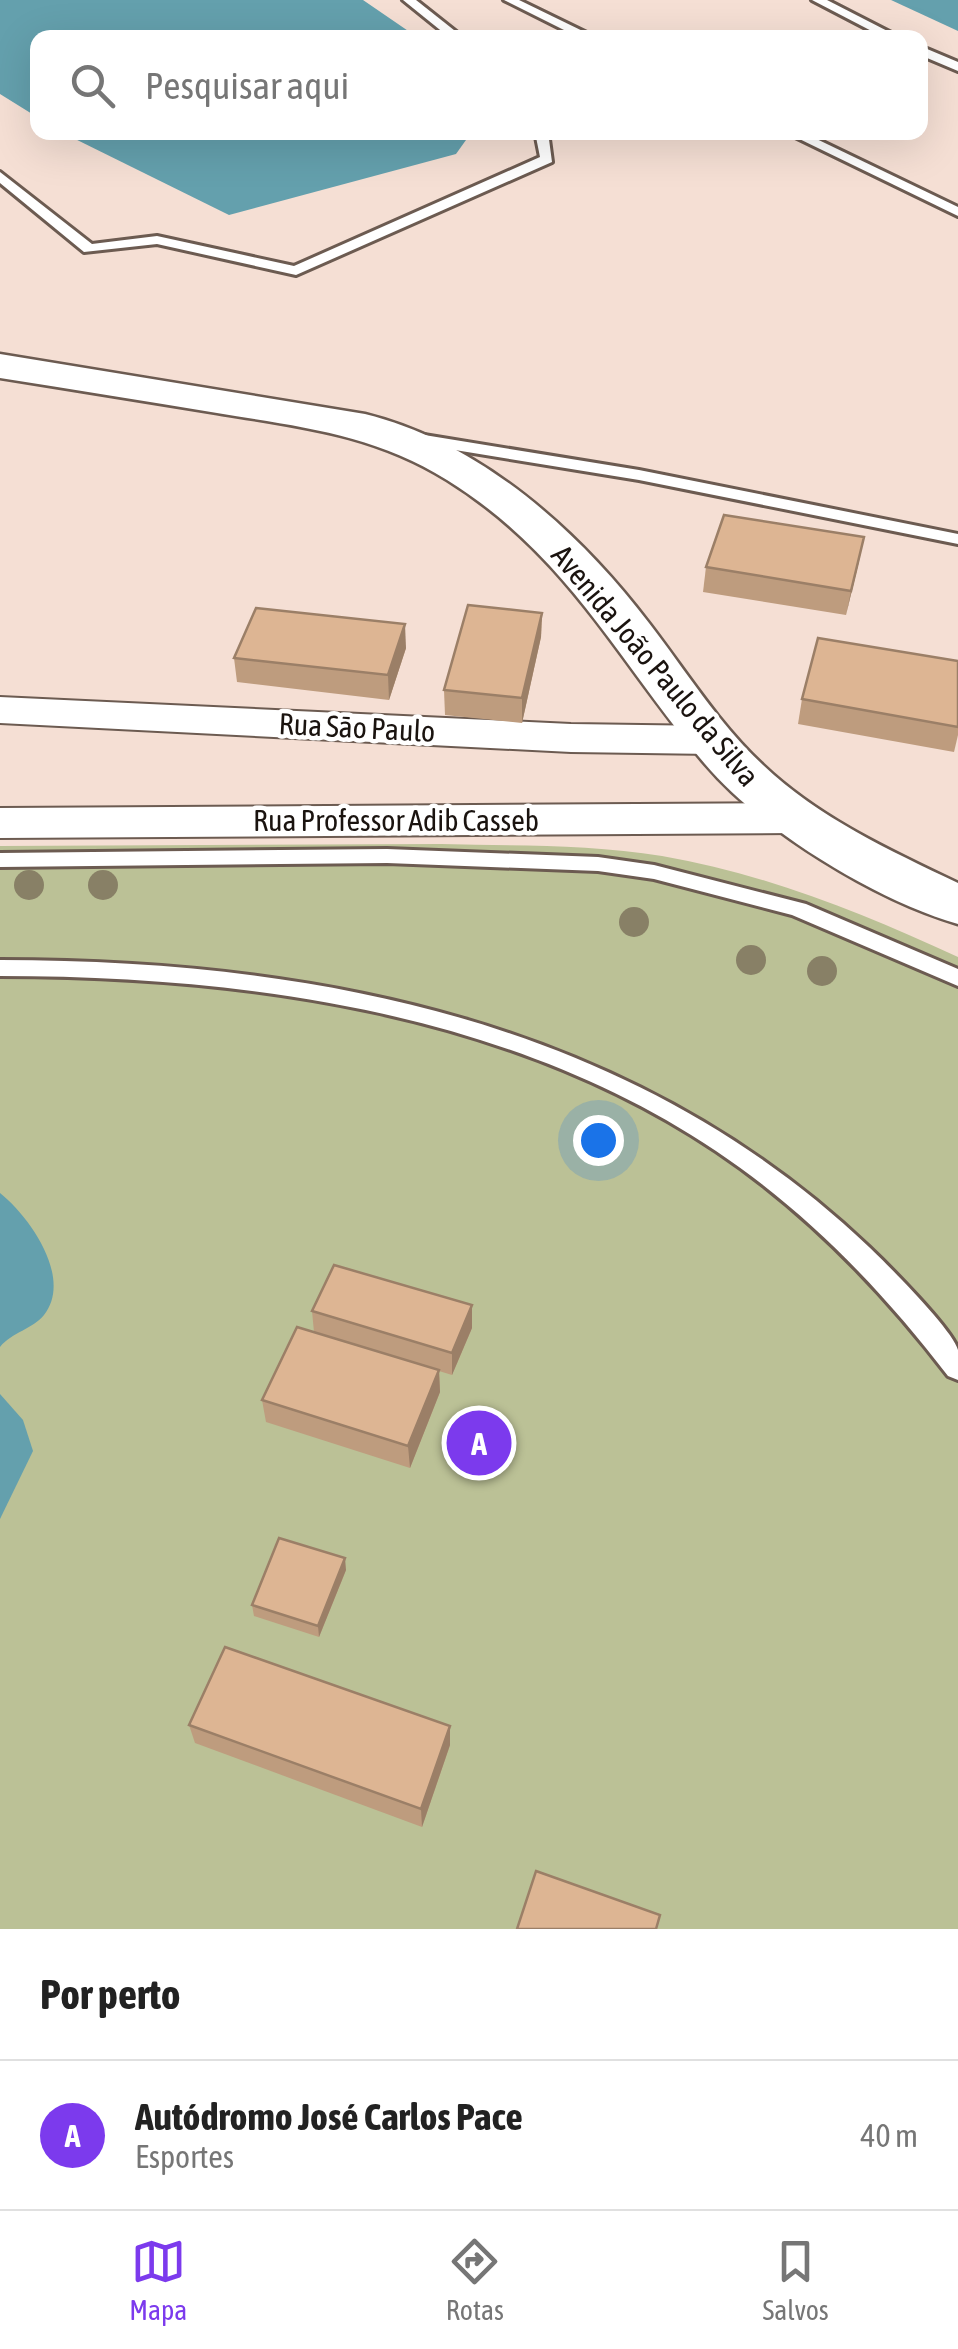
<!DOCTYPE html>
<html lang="pt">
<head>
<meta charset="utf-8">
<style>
  body { margin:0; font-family:"Asap Condensed",sans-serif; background:#f2f2f2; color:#222 }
  .you { position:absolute; left:598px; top:1140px; width:35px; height:35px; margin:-25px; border:8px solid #fff; border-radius:50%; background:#1a73e8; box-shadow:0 0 0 15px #1a73e833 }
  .badge { display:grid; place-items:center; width:65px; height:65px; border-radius:50%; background:#7c3aed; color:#fff; font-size:32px; font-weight:700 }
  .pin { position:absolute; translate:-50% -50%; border:5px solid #fff; box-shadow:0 2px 10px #0006 }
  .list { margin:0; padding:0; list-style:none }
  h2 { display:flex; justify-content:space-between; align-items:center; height:130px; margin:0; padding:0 40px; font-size:42px }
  h2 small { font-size:32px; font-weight:400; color:#767676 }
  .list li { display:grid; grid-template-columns:65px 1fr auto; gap:30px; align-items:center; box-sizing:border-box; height:150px; padding:0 40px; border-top:2px solid #e0e0e0 }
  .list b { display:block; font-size:38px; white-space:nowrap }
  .list p { margin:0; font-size:32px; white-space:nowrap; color:#767676 }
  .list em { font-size:32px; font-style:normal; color:#767676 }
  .icon { flex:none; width:55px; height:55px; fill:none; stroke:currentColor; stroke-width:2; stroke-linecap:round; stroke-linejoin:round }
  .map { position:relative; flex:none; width:958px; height:1929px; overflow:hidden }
  .search { position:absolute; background:#fff; box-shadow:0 10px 40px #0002; left:30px; right:30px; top:30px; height:110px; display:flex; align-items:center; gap:25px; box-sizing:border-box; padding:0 35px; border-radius:20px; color:#767676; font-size:38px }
  .sheet { height:280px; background:#fff }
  nav { display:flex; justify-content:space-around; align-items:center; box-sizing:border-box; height:140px; border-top:2px solid #e0e0e0; background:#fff; font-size:28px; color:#767676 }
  nav a { display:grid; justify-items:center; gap:5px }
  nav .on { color:#7c3aed }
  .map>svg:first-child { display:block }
  .green { fill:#bbc196 }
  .water { fill:#64a0ad }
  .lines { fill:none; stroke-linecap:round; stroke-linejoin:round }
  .service-casing { stroke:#6c5b51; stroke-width:6 }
  .minor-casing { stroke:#6c5b51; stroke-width:4 }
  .tertiary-casing { stroke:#6c5b51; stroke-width:5 }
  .service { fill:#fff; fill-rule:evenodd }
  .minor { fill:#fff; fill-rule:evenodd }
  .tertiary { fill:#fff; fill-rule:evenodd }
  .tree { fill:#888066 }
  .wall { fill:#be9c7e }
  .shaded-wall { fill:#9b7f67 }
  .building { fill:#ddb593; stroke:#9b7f67; stroke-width:2.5 }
  .labels { text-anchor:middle; stroke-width:9; stroke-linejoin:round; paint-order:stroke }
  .street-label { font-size:30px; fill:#1a130f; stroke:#fff }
</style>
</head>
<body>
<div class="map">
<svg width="958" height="1929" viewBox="0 0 958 1929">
  <rect width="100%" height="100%" fill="#f5dfd4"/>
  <!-- green -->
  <path class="green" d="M441,844C515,846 589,844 662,856C767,874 862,913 958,957V1929H0V846Z"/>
  <!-- water -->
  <g class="water">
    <path d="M0,0H363L417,37L38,38L37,117L0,94Z"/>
    <path d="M891,0H958V31Z"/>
    <path d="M63,133L471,132V133L456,154L229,215Z"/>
    <path d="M0,1193C30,1217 73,1278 44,1315C33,1329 12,1332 0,1347Z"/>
    <path d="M0,1394L23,1420L33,1451L0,1519Z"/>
  </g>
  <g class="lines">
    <defs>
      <g id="service">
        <path d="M403,0H416L464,38H450Z"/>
        <path d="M504,0H519L597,38H580Z"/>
        <path d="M812,0H827L901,38H885Z"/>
        <path d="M920,46L958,62V71L920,55Z"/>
        <path d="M535,132H548L552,162L296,275L157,244L84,252L0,183V172L92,244L157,236L294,266L540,157Z"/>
        <path d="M785,132H802L958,207V216Z"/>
        <path d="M412,433L639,470L958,534V544L639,480L406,442V434Z"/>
        <path d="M387,849L598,857L654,865L806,904L958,969V986L792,915L654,879L598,871L387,863L0,867V853Z"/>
        <path d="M0,960C317,960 633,1022 869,1247C887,1264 953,1330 958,1350C958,1359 958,1371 958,1380L948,1376C882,1290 807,1212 716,1151C509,1012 244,976 0,976Z"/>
      </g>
      <g id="minor">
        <path d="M0,697L571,724L713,726L728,730L734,740L728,750L713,754L571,752L0,723Z"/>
        <path d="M793,803L809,807L815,818L809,829L793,833L0,838V808Z"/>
      </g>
      <path id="tertiary" d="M0,354L365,414C481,443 578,530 649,623C686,671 718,723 763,765C819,818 889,850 958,883V924C875,900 761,830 705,764C617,660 568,555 447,480C373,434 301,427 217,413C144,401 72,389 0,378Z"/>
    </defs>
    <!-- service casing -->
    <use href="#service" class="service-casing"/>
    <!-- minor casing -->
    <use href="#minor" class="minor-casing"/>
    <!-- tertiary casing -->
    <use href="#tertiary" class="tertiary-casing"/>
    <!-- service -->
    <use href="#service" class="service"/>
    <!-- minor -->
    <use href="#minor" class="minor"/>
    <!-- tertiary -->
    <use href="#tertiary" class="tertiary"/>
  </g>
  <!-- trees -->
  <g class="tree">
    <circle cx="29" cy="885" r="15"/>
    <circle cx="103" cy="885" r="15"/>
    <circle cx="634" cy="922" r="15"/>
    <circle cx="751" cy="960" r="15"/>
    <circle cx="822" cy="971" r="15"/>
  </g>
  <!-- wall -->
  <g class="wall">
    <path d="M859,561L846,615L703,592L706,567Z"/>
    <path d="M542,613L541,637L522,723L445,715L444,690Z"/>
    <path d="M406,648L389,700L237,682L234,658Z"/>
    <path d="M958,661V735L954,752L798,724L802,699Z"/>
    <path d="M472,1305V1328L452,1375L439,1371L440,1392L410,1468L266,1422L262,1400L314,1332L312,1311Z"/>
    <path d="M346,1570L319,1637L254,1616L252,1605Z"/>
    <path d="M189,1725L450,1745L422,1827L195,1743Z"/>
  </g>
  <!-- shaded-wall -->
  <g class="shaded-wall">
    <path d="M864,537L859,561L846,615L851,591Z"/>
    <path d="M542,613L541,637L522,723V698Z"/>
    <path d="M405,624L406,648L389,700L388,675Z"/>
    <path d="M472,1305V1328L452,1375V1353Z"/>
    <path d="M439,1370L440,1392L410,1468L408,1446Z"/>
    <path d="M345,1558L346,1570L319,1637L318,1626Z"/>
    <path d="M450,1726V1745L422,1827L421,1809Z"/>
  </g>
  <!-- building -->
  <g class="building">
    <path d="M724,515L864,537L851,591L706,567Z"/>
    <path d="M468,605L542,613L522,698L444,690Z"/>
    <path d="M256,608L405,624L388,675L234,658Z"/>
    <path d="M818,638L958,661V727L802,699Z"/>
    <path d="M334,1265L472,1305L452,1353L312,1311Z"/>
    <path d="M297,1327L439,1370L408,1446L262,1400Z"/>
    <path d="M279,1538L345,1558L318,1626L252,1605Z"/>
    <path d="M225,1647L450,1726L421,1809L189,1725Z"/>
    <path d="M536,1871L660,1915L656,1929H517Z"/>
  </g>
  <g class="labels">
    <!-- street labels -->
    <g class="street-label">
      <text transform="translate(655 666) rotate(50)" y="10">Avenida João Paulo da Silva</text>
      <text transform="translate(357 728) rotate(3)" y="10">Rua Sāo Paulo</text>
      <text x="396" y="831">Rua Professor Adib Casseb</text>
    </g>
  </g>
</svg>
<div class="you"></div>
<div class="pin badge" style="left:479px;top:1443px">A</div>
<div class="search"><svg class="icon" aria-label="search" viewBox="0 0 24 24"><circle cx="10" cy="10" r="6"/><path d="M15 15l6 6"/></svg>Pesquisar aqui</div>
</div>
<section class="sheet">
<h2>Por perto<small></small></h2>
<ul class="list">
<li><span class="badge">A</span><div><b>Autódromo José Carlos Pace</b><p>Esportes</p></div><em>40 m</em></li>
</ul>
</section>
<nav>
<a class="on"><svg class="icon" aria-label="map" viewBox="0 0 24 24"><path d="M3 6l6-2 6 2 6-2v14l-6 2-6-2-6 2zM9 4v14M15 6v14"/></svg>Mapa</a>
<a><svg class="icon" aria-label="directions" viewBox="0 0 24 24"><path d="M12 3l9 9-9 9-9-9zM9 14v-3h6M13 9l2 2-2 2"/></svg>Rotas</a>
<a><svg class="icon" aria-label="saved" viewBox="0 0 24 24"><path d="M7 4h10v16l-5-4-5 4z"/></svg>Salvos</a>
</nav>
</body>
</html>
